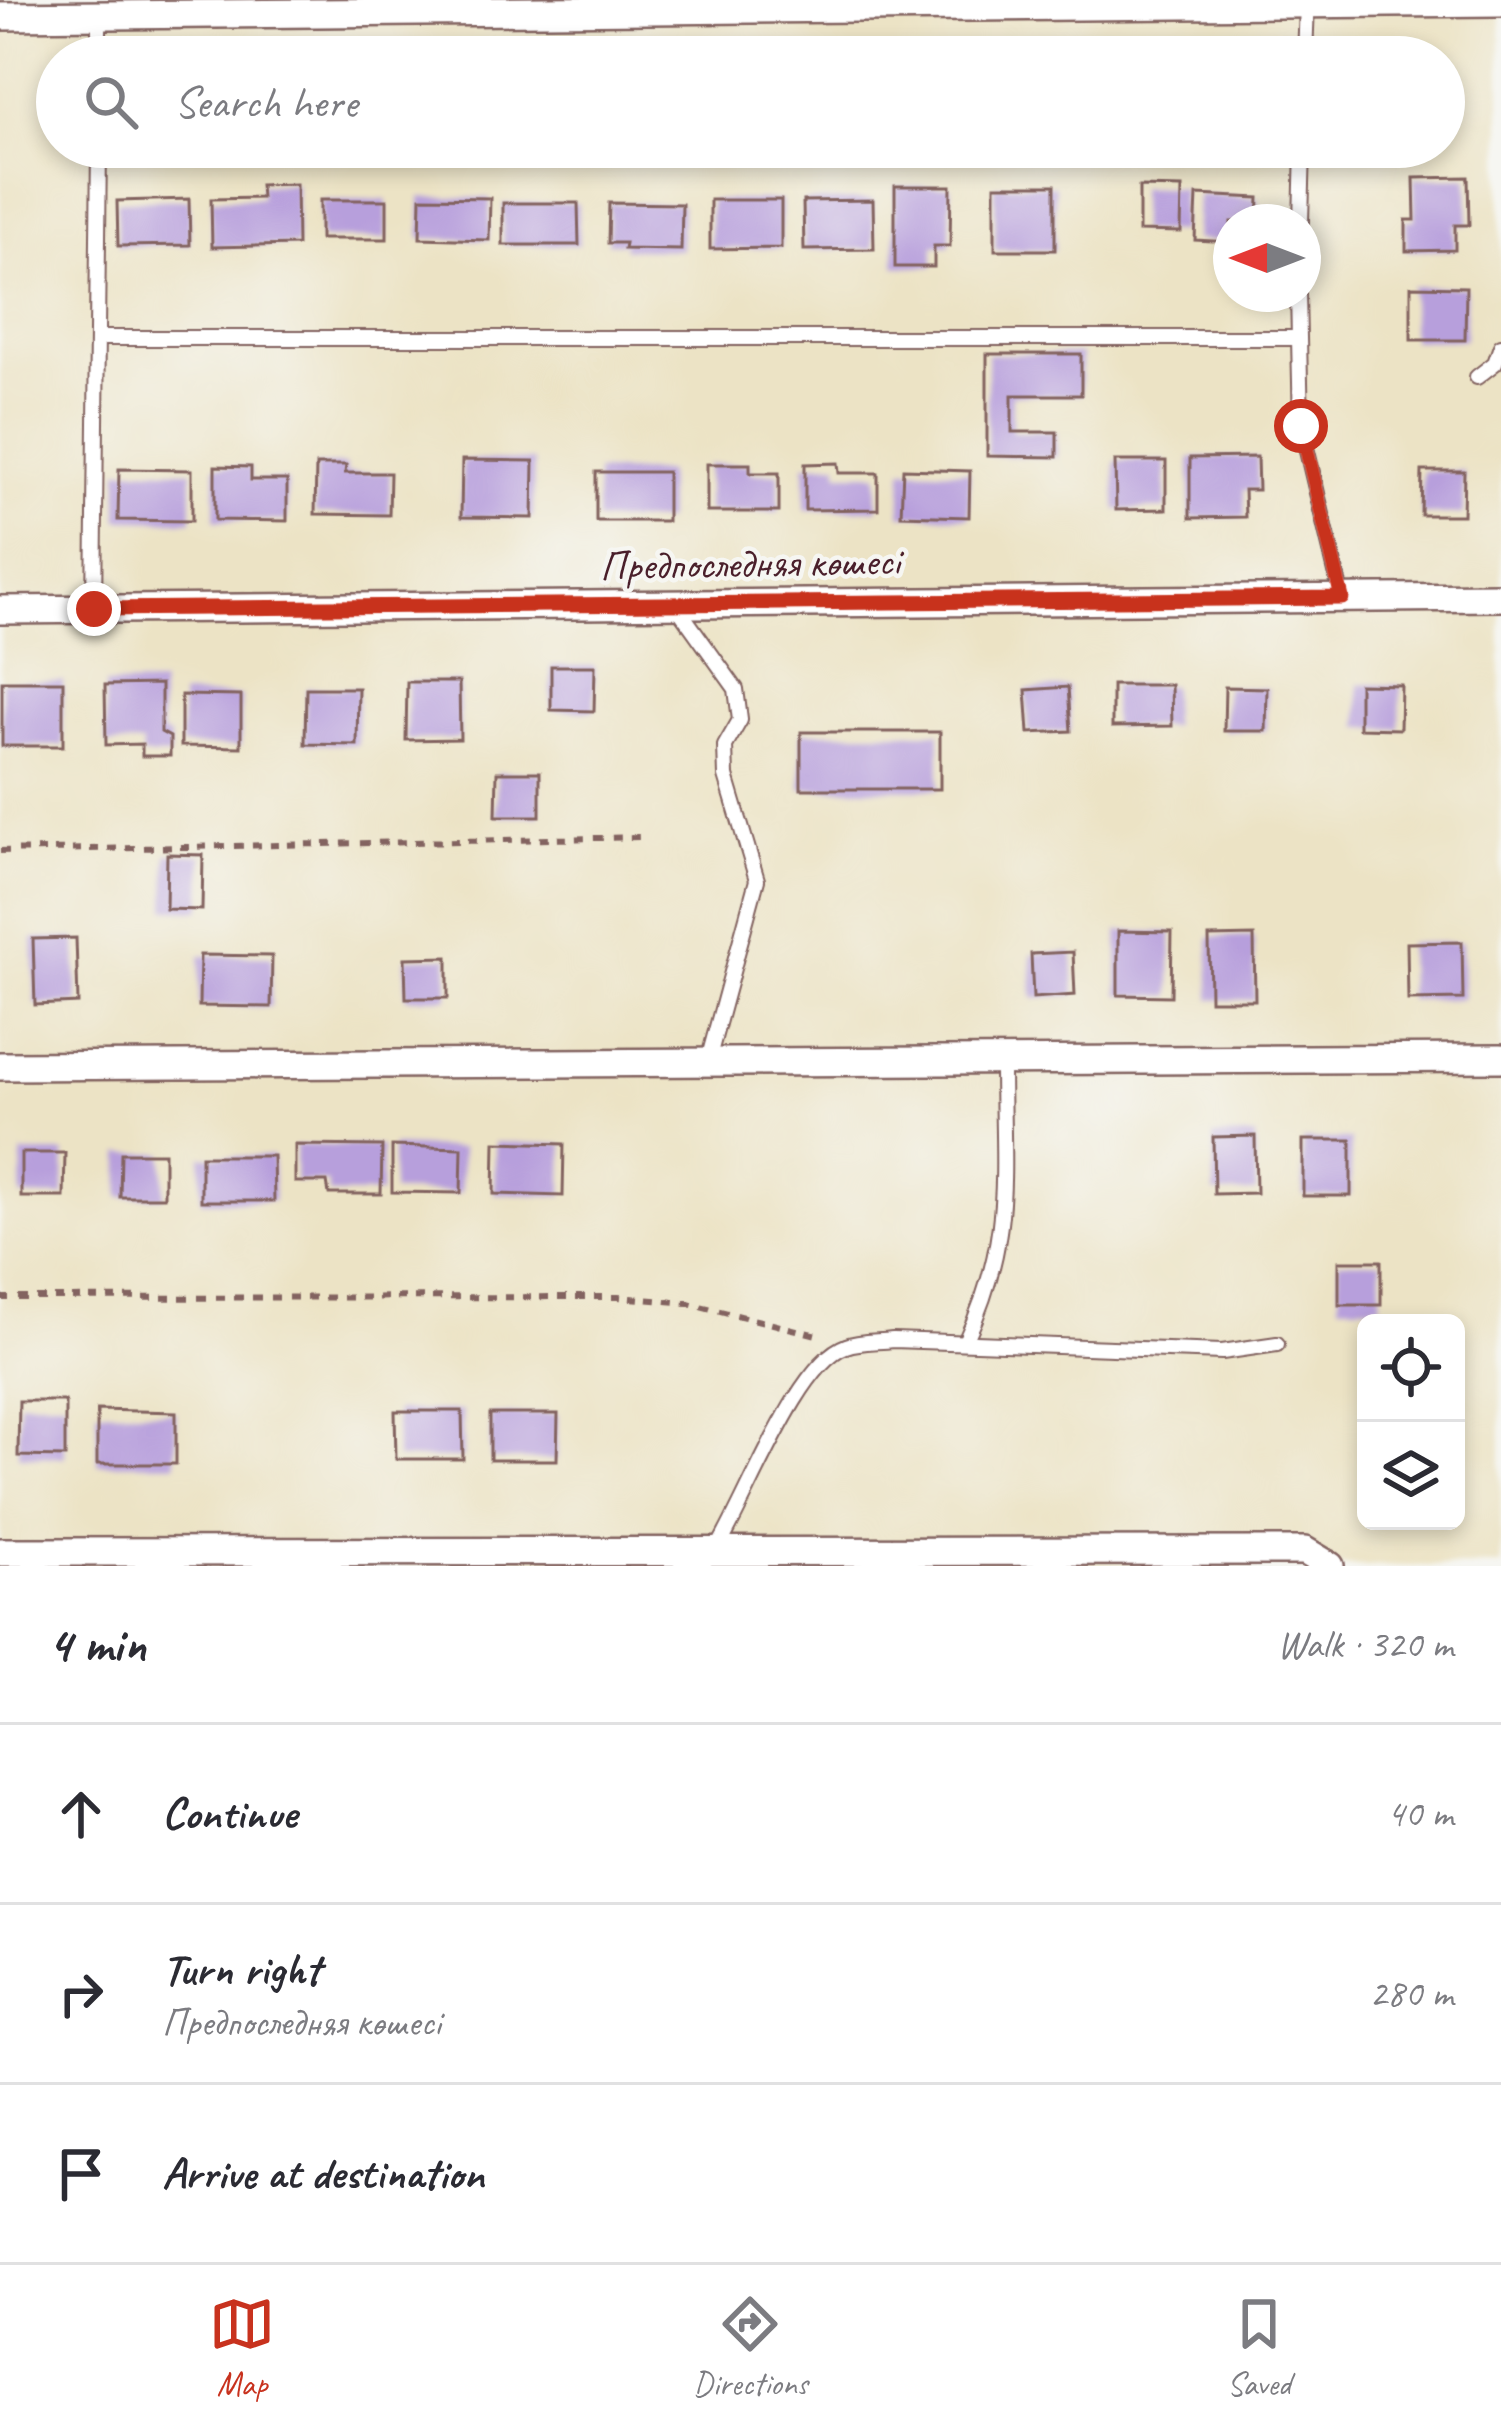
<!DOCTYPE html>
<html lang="en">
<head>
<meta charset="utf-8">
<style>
  body { margin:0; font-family:Caveat,sans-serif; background:#f2f2f3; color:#2b2b33 }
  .controls { position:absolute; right:36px; bottom:36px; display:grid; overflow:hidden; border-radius:18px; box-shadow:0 6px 18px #0003 }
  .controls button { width:108px; height:108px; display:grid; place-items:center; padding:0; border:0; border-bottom:3px solid #e1e1e2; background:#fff; color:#2b2b33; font:60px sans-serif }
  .compass { position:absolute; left:1213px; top:204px; width:108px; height:108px; border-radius:50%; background:#fff; box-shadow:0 6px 18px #0003; rotate:270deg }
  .stop { position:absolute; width:36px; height:36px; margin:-27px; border:9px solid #c8321e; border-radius:50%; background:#fff }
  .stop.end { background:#c8321e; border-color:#fff; box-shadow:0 3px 12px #0008 }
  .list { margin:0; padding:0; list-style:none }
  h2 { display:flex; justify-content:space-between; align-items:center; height:156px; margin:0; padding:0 48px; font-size:51px }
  h2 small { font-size:39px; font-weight:400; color:#7c7c81 }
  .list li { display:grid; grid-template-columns:78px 1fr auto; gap:36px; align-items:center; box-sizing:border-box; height:180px; padding:0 48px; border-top:3px solid #e1e1e2 }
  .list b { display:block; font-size:45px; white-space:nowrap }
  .list p { margin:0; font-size:39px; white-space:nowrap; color:#7c7c81 }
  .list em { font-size:39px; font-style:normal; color:#7c7c81 }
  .icon { flex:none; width:66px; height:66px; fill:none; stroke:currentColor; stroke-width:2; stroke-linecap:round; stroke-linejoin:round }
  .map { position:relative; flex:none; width:1501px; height:1566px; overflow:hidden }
  .search { position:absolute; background:#fff; box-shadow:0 6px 18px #0003; left:36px; right:36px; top:36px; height:132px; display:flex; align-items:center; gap:30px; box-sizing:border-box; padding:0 42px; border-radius:66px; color:#7c7c81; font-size:45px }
  .sheet { height:696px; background:#fff }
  nav { display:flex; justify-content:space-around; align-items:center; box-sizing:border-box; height:168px; border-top:3px solid #e1e1e2; background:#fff; font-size:33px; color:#7c7c81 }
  nav a { display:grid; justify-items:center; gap:6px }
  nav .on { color:#c8321e }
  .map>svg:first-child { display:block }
  .building { fill:#b79fdc }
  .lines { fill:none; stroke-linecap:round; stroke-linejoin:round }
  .lane-casing { stroke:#836461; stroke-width:18 }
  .street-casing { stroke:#836461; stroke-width:32 }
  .path { stroke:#836461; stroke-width:6; stroke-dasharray:9 9; stroke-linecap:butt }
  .lane { stroke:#fff; stroke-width:14 }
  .street { stroke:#fff; stroke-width:27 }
  .route { stroke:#c8321e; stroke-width:15 }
  .labels { text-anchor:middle; stroke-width:9; stroke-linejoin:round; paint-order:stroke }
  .street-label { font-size:42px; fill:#4a1f2b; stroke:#f6f6f2 }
</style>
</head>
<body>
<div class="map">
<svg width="1501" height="1566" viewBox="0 0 1501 1566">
  <rect width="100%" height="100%" fill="#f6f6f2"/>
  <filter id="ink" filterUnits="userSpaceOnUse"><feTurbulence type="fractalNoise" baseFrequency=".00833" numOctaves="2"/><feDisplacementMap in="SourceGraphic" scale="24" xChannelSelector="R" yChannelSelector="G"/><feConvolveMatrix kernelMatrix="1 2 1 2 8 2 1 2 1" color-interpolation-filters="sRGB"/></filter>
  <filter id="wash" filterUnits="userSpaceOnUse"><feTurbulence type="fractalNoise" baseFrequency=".004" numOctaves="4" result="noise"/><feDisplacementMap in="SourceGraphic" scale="48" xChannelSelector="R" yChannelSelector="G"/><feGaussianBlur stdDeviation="2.7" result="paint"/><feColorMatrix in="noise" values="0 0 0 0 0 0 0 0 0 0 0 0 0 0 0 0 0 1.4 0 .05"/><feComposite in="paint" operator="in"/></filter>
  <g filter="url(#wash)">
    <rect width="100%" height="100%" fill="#ece3c5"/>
    <g id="blocks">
      <!-- building -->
      <g class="building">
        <path d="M1468,177L1469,225H1455V250L1406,251V220H1415L1414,178Z"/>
        <path d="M296,184L297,245L212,247L211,199L261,198L260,185Z"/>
        <rect x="995" y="185" width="60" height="65"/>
        <path d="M895,186H951L950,246H934V267H895Z"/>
        <path d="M1139,187L1182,188L1181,232L1139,231Z"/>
        <path d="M1197,195L1259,198L1258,222H1231V242L1195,240Z"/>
        <path d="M421,197L490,198L489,240L420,238Z"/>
        <path d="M189,199L190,245L118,246L117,201Z"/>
        <rect x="320" y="200" width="67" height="39"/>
        <path d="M710,200H781V248L710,249Z"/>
        <path d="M873,200L874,249L804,250L803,201Z"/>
        <path d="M503,203H578L579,245H503Z"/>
        <path d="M609,203L682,204L681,250L624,249L625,243H608Z"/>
        <path d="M1411,286L1466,287L1465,340H1411Z"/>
        <path d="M987,354H1081V395H1012V432H1057V457L987,456Z"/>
        <path d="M1257,457L1258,490H1244L1245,517L1190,518V458Z"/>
        <path d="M462,460L534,461L533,518L461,517Z"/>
        <path d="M1115,461H1166V509L1116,510Z"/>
        <path d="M838,463L839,473H878V509L805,510V464Z"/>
        <path d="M707,464H750V473H779V512H707Z"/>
        <path d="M316,465H346L345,473H390L389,515L315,514Z"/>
        <path d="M215,466L251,467V480H287V521L215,520Z"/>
        <path d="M119,469L192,470V521L118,520Z"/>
        <path d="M903,469L970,471L969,517L901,515Z"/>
        <path d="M1422,471H1464L1463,515H1421Z"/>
        <rect x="596" y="472" width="71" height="49"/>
        <path d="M551,666H595L594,711L551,710Z"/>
        <rect x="2" y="681" width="61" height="65"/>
        <path d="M407,682H459L460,739L406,740Z"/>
        <path d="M161,684V732L170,737V756H142V744L106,745L105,685Z"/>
        <path d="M1359,684L1401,685L1400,729L1359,728Z"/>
        <path d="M1112,685H1171L1172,726L1112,727Z"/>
        <path d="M1068,687L1071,731L1029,733L1026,690Z"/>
        <path d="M1225,687L1267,688L1266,731H1224Z"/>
        <path d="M306,688H358L357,745L305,744Z"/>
        <path d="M181,695L241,696V747L181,746Z"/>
        <rect x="801" y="732" width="139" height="57"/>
        <path d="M497,772H540V816H496Z"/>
        <path d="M167,854L203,855L202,910L166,909Z"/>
        <path d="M1118,931L1172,932L1171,996L1118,995Z"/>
        <path d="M1254,936L1255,1000H1210L1209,937Z"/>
        <path d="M76,938L78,1003L35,1005L33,939Z"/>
        <path d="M1462,942L1463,999L1408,1000L1407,943Z"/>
        <path d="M1073,952L1075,995L1033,998L1031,954Z"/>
        <path d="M200,955L272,956L271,1007L199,1006Z"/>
        <path d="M448,957V998H406L405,958Z"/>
        <path d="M1255,1136L1256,1193L1214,1194L1213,1137Z"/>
        <rect x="1303" y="1140" width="48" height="56"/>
        <path d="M495,1142L564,1144L563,1196L494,1194Z"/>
        <path d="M295,1145L382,1146L381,1194H329L327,1182H295Z"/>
        <path d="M392,1146L462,1148L461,1193L392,1192Z"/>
        <path d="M21,1153H65L64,1197H21Z"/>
        <path d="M121,1153H164V1197H120Z"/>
        <path d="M201,1156H273L274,1201H201Z"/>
        <rect x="1339" y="1261" width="42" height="44"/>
        <path d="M19,1401H65V1457L18,1456Z"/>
        <path d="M97,1410L176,1412V1464H97Z"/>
        <path d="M395,1411H462L463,1459H396Z"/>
        <path d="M490,1414H558L557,1460H490Z"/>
      </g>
    </g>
  </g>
  <g filter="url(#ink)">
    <use href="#blocks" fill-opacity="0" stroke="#836461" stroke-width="3"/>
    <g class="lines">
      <defs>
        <g id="lane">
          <path d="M99,57V15"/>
          <path d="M1305,57L1307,4"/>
          <path d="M1301,222L1303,147"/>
          <path d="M1298,294L1301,426L1342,598"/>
          <path d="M97,338H1296"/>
          <path d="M1477,377L1495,363L1501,346"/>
          <path d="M675,604L736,689L740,720L725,746L726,776L757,880L707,1064"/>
          <path d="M94,609L99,147"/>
          <path d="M965,1342C1014,1238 1002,1174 1002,1063"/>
          <path d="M717,1549C747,1501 797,1363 846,1346C859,1341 878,1342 893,1340L1222,1352L1277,1344"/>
        </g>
        <g id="street">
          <path d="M0,16L1501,2"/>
          <path d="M0,610L1501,597"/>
          <path d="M0,1066L1501,1058"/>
          <path d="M0,1552L1305,1551L1330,1566"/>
        </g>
      </defs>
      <!-- lane casing -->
      <use href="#lane" class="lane-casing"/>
      <!-- street casing -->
      <use href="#street" class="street-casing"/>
      <!-- path -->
      <g class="path">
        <path d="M0,851L644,837"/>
        <path d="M0,1298L618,1297L688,1303L821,1336"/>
      </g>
      <!-- lane -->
      <use href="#lane" class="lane"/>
      <!-- street -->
      <use href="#street" class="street"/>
    </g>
  </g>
  <g class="lines" filter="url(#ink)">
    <!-- route -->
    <path class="route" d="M94,609L1342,598L1301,426"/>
  </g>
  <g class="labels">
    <!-- street labels -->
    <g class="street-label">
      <text transform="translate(750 562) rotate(-1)" y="15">Предпоследняя көшесі</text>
    </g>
  </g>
</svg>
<div class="controls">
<button><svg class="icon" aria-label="locate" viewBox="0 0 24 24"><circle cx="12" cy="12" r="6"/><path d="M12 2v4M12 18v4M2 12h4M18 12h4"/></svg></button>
<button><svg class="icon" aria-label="layers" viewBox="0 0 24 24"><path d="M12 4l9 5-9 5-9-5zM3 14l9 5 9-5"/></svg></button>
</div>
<svg class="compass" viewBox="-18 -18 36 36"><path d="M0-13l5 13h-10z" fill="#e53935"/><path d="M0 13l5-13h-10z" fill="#7c7c81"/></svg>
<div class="stop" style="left:1301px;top:426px"></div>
<div class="stop end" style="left:94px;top:609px"></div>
<div class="search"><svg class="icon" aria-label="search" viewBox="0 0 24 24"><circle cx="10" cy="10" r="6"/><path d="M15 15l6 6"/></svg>Search here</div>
</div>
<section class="sheet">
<h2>4 min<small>Walk · 320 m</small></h2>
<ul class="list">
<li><svg class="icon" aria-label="ahead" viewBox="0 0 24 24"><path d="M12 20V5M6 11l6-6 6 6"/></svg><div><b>Continue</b></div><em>40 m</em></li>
<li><svg class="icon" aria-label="right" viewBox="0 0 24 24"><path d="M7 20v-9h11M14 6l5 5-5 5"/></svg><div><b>Turn right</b><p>Предпоследняя көшесі</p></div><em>280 m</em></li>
<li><svg class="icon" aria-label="arrive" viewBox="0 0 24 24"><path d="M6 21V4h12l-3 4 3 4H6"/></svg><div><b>Arrive at destination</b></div></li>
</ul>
</section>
<nav>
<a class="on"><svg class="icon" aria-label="map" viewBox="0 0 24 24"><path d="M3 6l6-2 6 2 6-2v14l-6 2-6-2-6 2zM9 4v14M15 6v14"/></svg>Map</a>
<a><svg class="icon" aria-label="directions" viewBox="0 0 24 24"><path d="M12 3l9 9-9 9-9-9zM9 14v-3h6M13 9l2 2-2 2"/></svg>Directions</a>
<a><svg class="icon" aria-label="saved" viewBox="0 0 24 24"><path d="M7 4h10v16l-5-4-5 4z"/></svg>Saved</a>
</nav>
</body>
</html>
